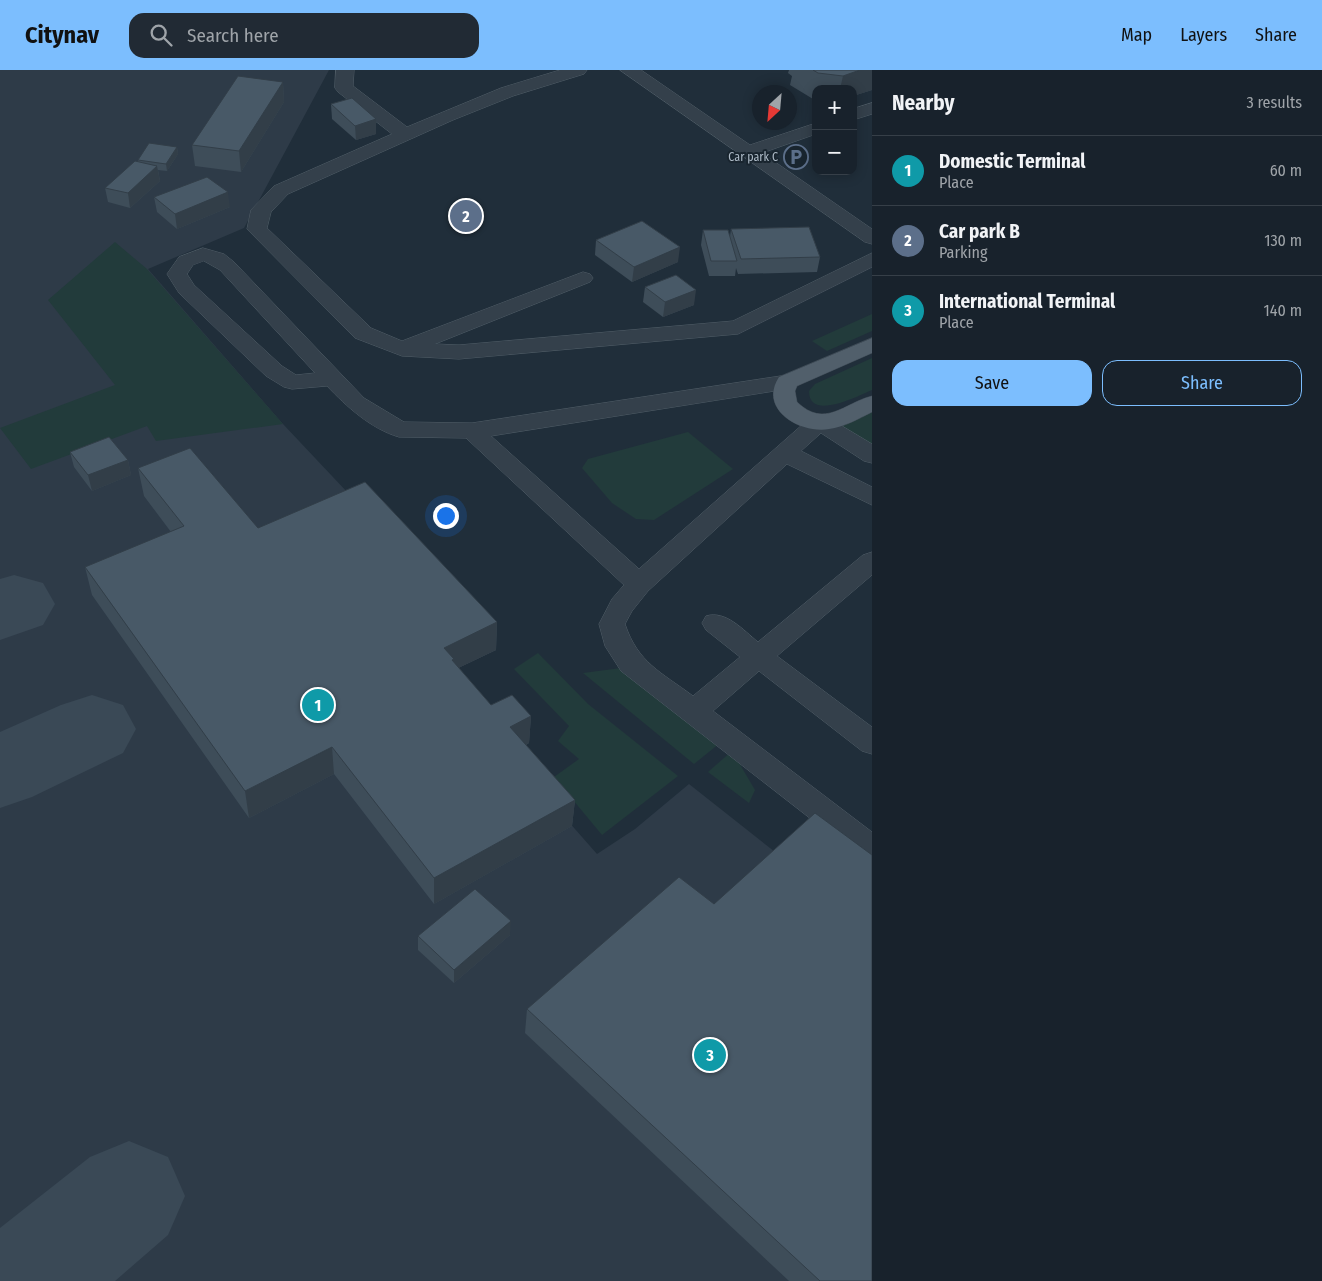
<!DOCTYPE html>
<html lang="en">
<head>
<meta charset="utf-8">
<style>
  body { margin:0; font-family:"Fira Sans Condensed",sans-serif; background:#212a34; color:#f1f3f6 }
  .controls { position:absolute; right:15px; top:15px; display:grid; overflow:hidden; border-radius:10px; box-shadow:0 2px 12px #0003 }
  .controls button { width:45px; height:45px; display:grid; place-items:center; padding:0; border:0; border-bottom:1px solid #363f48; background:#18222c; color:#f1f3f6; font:25px sans-serif }
  .compass { position:absolute; left:752px; top:15px; width:45px; height:45px; border-radius:50%; background:#18222c; box-shadow:0 2px 12px #0003; rotate:206deg }
  .you { position:absolute; left:445px; top:445px; width:18px; height:18px; margin:-12px; border:4px solid #fff; border-radius:50%; background:#1a73e8; box-shadow:0 0 0 8px #1a73e833 }
  .badge { display:grid; place-items:center; width:32px; height:32px; border-radius:50%; background:#7cbefe; color:#fff; font-size:16px; font-weight:700 }
  .pin { position:absolute; translate:-50% -50%; border:2px solid #fff; box-shadow:0 1px 5px #0006 }
  .list { margin:0; padding:0; list-style:none }
  h2 { display:flex; justify-content:space-between; align-items:center; height:65px; margin:0; padding:0 20px; font-size:21px }
  h2 small { font-size:16px; font-weight:400; color:#9fa4a9 }
  .list li { display:grid; grid-template-columns:32px 1fr auto; gap:15px; align-items:center; box-sizing:border-box; height:70px; padding:0 20px; border-top:1px solid #363f48 }
  .list b { display:block; font-size:19px; white-space:nowrap }
  .list p { margin:0; font-size:16px; white-space:nowrap; color:#9fa4a9 }
  .list em { font-size:16px; font-style:normal; color:#9fa4a9 }
  .actions { display:flex; gap:10px; padding:15px 20px }
  .actions a { flex:1; padding:11px 0; border:1px solid #7cbefe; border-radius:15px; text-align:center; font-size:18px; color:#7cbefe }
  .actions .main { background:#7cbefe; color:#111 }
  .icon { flex:none; width:28px; height:28px; fill:none; stroke:currentColor; stroke-width:2; stroke-linecap:round; stroke-linejoin:round }
  .map { position:relative; flex:none; width:872px; height:1211px; overflow:hidden }
  header { display:flex; align-items:center; gap:30px; box-sizing:border-box; height:70px; padding:0 25px; background:#7cbefe; color:#111 }
  header strong { font-size:24px }
  nav { display:flex; gap:28px; margin-inline-start:auto; font-size:18px }
  .search { width:350px; height:45px; background:#212a34; display:flex; align-items:center; gap:12px; box-sizing:border-box; padding:0 18px; border-radius:15px; color:#9fa4a9; font-size:19px }
  main { display:flex }
  aside { flex:1; background:#18222c }
  .map>svg:first-child { display:block }
  .airport { fill:#2e3b48 }
  .green { fill:#223b3b }
  .lines { fill:none; stroke-linecap:round; stroke-linejoin:round }
  .taxiway { fill:#3a4956; fill-rule:evenodd }
  .minor-casing { stroke:#515e68; stroke-width:1 }
  .major-casing { stroke:#3d4954; stroke-width:1 }
  .minor { fill:#34404b; fill-rule:evenodd }
  .major { fill:#515f6b; fill-rule:evenodd }
  .wall { fill:#3e4d59 }
  .shaded-wall { fill:#323e48 }
  .building { fill:#485967; stroke:#323e48 }
  .labels { text-anchor:middle; stroke-width:4; stroke-linejoin:round; paint-order:stroke }
  .far-poi-label { font-size:12px; fill:#aebbc7; stroke:#19252f; text-anchor:end }
</style>
</head>
<body>
<header>
<strong>Citynav</strong>
<div class="search"><svg class="icon" aria-label="search" viewBox="0 0 24 24"><circle cx="10" cy="10" r="6"/><path d="M15 15l6 6"/></svg>Search here</div>
<nav><a>Map</a><a>Layers</a><a>Share</a></nav>
</header>
<main>
<div class="map">
<svg width="872" height="1211" viewBox="0 0 872 1211">
  <rect width="100%" height="100%" fill="#202e3a"/>
  <!-- airport -->
  <path class="airport" d="M0,0H329L244,158L148,199L283,354L496,580L444,605L509,684L597,784L635,759L689,714L784,789L872,1211H0Z"/>
  <!-- green -->
  <g class="green">
    <path d="M115,172L147,199L283,354L156,371L147,356L31,399L0,358L115,315L48,230Z"/>
    <path d="M872,244V261L827,281L812,271Z"/>
    <path d="M872,288V320C860,325 809,352 809,321L815,314Z"/>
    <path d="M872,341V375L842,356Z"/>
    <path d="M688,362L733,399L654,450L636,449L612,433L582,398L588,389Z"/>
    <path d="M538,583L588,634L678,706L602,765L554,707L579,689L558,671L569,656L514,599Z"/>
    <path d="M621,598L720,673L694,694L583,603Z"/>
    <path d="M732,681L755,720L749,733L708,702Z"/>
  </g>
  <g class="lines">
    <!-- taxiway -->
    <g class="taxiway">
      <path d="M14,505L43,513L55,534L43,555L0,570V509Z"/>
      <path d="M92,625L123,635L136,659L123,683L32,727L0,738V662L61,635Z"/>
      <path d="M129,1071L168,1087L185,1126L168,1165L115,1211H0V1158L90,1087Z"/>
    </g>
    <defs>
      <g id="minor">
        <path d="M336,0H354L353,16L407,57L501,18L560,0H587L584,4L513,26L453,50L288,124L271,142L267,158L371,258L402,271L583,202L590,204L593,208L590,212L435,274L459,275L733,251L872,183V197L738,264L459,289L402,286L355,268L247,159L251,140L274,116L392,64L338,22L335,18Z"/>
        <path d="M620,0H641L750,75L816,53V64L762,83L872,159V174L865,172Z"/>
        <path d="M872,33V44L853,50V39Z"/>
        <path d="M203,178L224,184L234,192L364,328L404,352L472,353L787,305L795,307L798,312L795,317L787,319L491,366L639,499L811,347L819,345L827,347L872,374V393L864,391L821,363L801,381L872,417V435L787,394L648,521L632,541L625,554C638,593 661,602 693,626L740,587L706,560L702,553L706,546C726,540 743,560 758,572L863,485L872,482V505L777,586L872,657V684L862,681L759,601L713,641L872,762V792L861,788L621,601L605,576L599,554L612,529L624,515L466,368L399,367C371,359 346,336 327,316L292,319L284,317L266,306L179,223L167,204L179,187ZM204,191L220,200L315,303L296,305L282,296L194,215L187,204L193,195Z"/>
      </g>
      <path id="major" d="M872,268V283L797,316L795,321L797,332C825,359 844,333 872,326V342C858,349 844,357 829,359C800,364 758,339 779,307Z"/>
    </defs>
    <!-- minor casing -->
    <use href="#minor" class="minor-casing"/>
    <!-- major casing -->
    <use href="#major" class="major-casing"/>
    <!-- minor -->
    <use href="#minor" class="minor"/>
    <!-- major -->
    <use href="#major" class="major"/>
  </g>
  <!-- wall -->
  <g class="wall">
    <path d="M789,0H872V20L853,26V19H816V29H813L790,15L792,6L788,3Z"/>
    <path d="M283,12L284,32L241,102L195,96L192,75Z"/>
    <path d="M331,34L376,49V64L356,70L332,49Z"/>
    <path d="M177,77L178,84L167,101L158,100L160,111L130,138L108,132L105,118L138,91V90Z"/>
    <path d="M154,127L230,137L177,159L157,142Z"/>
    <path d="M731,159L820,187L817,202L738,204L736,198L735,206H709L701,175L703,160L730,166Z"/>
    <path d="M596,170L678,192L632,212L595,185Z"/>
    <path d="M645,217L694,235L663,247L643,232Z"/>
    <path d="M70,382L128,390L131,405L92,421L74,397Z"/>
    <path d="M138,398L258,458L497,552L496,580L458,598L491,635L531,646L529,673L526,675L575,730L572,756L434,834L334,704L249,748L92,525L85,497L171,462L144,426Z"/>
    <path d="M510,865L454,913L418,880V866Z"/>
    <path d="M527,939L872,1211H789L525,963Z"/>
  </g>
  <!-- shaded-wall -->
  <g class="shaded-wall">
    <path d="M860,0H872V20L853,26V19H840L843,6Z"/>
    <path d="M283,12L284,32L241,102L239,81Z"/>
    <path d="M376,49V64L356,70L355,56Z"/>
    <path d="M177,77L178,84L167,101L166,94Z"/>
    <path d="M157,96L160,111L130,138L128,123Z"/>
    <path d="M228,122L230,137L177,159L175,144Z"/>
    <path d="M680,177L678,192L632,212L634,197Z"/>
    <path d="M696,220L694,235L663,247L665,232Z"/>
    <path d="M128,390L131,405L92,421L88,405Z"/>
    <path d="M497,552L496,580L454,600L444,578Z"/>
    <path d="M531,646L529,673L508,684L510,657Z"/>
    <path d="M332,677L334,704L249,748L245,721Z"/>
    <path d="M575,730L572,756L434,834V808Z"/>
    <path d="M511,851L510,865L454,913V900Z"/>
  </g>
  <!-- building -->
  <g class="building">
    <path d="M813,0H860L843,6L818,3Z"/>
    <path d="M238,6L283,12L239,81L192,75Z"/>
    <path d="M352,28L376,49L355,56L331,34Z"/>
    <path d="M149,73L177,77L166,94L138,90Z"/>
    <path d="M135,91L157,96L128,123L105,118Z"/>
    <path d="M207,107L228,122L175,144L154,127Z"/>
    <path d="M642,151L680,177L634,197L596,170Z"/>
    <path d="M809,157L820,187L741,189L731,159Z"/>
    <path d="M703,160H728L737,191H711Z"/>
    <path d="M676,205L696,220L665,232L645,217Z"/>
    <path d="M109,367L128,390L88,405L70,382Z"/>
    <path d="M190,378L258,458L365,412L497,552L444,578L454,589L452,590L491,635L512,625L531,646L510,657L575,730L434,808L332,677L245,721L85,497L184,456L138,398Z"/>
    <path d="M815,743L872,785V1211H820L527,939L679,807L714,834Z"/>
    <path d="M475,819L511,851L454,900L418,866Z"/>
  </g>
  <!-- icons -->
  <defs>
    <symbol id="parking-ring" viewBox="-11 -11 22 22"><circle r="9.5" fill="#19252f" stroke="#5c6f8a" stroke-width="1.5"/><path d="M-3.5-5.5H1a3.5 3.5 0 0 1 0 7H-1V5.5H-3.5ZM-1-3.4V-.6H.8a1.4 1.4 0 0 0 0-2.8Z" fill="#5c6f8a"/></symbol>
  </defs>
  <g fill-rule="evenodd">
    <use href="#parking-ring" x="782" y="73" width="28" height="28"/>
  </g>
  <g class="labels">
    <!-- far-poi labels -->
    <g class="far-poi-label">
      <text x="778" y="91">Car park C</text>
    </g>
  </g>
</svg>
<div class="controls">
<button>+</button>
<button>−</button>
</div>
<svg class="compass" viewBox="-18 -18 36 36"><path d="M0-13l5 13h-10z" fill="#e53935"/><path d="M0 13l5-13h-10z" fill="#9fa4a9"/></svg>
<div class="you"></div>
<div class="pin badge" style="left:318px;top:635px;background:#0f9aa8">1</div>
<div class="pin badge" style="left:466px;top:146px;background:#5c6f8a">2</div>
<div class="pin badge" style="left:710px;top:985px;background:#0f9aa8">3</div>
</div>
<aside>
<h2>Nearby<small>3 results</small></h2>
<ul class="list">
<li><span class="badge" style="background:#0f9aa8">1</span><div><b>Domestic Terminal</b><p>Place</p></div><em>60 m</em></li>
<li><span class="badge" style="background:#5c6f8a">2</span><div><b>Car park B</b><p>Parking</p></div><em>130 m</em></li>
<li><span class="badge" style="background:#0f9aa8">3</span><div><b>International Terminal</b><p>Place</p></div><em>140 m</em></li>
</ul>
<div class="actions"><a class="main">Save</a><a>Share</a></div>
</aside>
</main>
</body>
</html>
